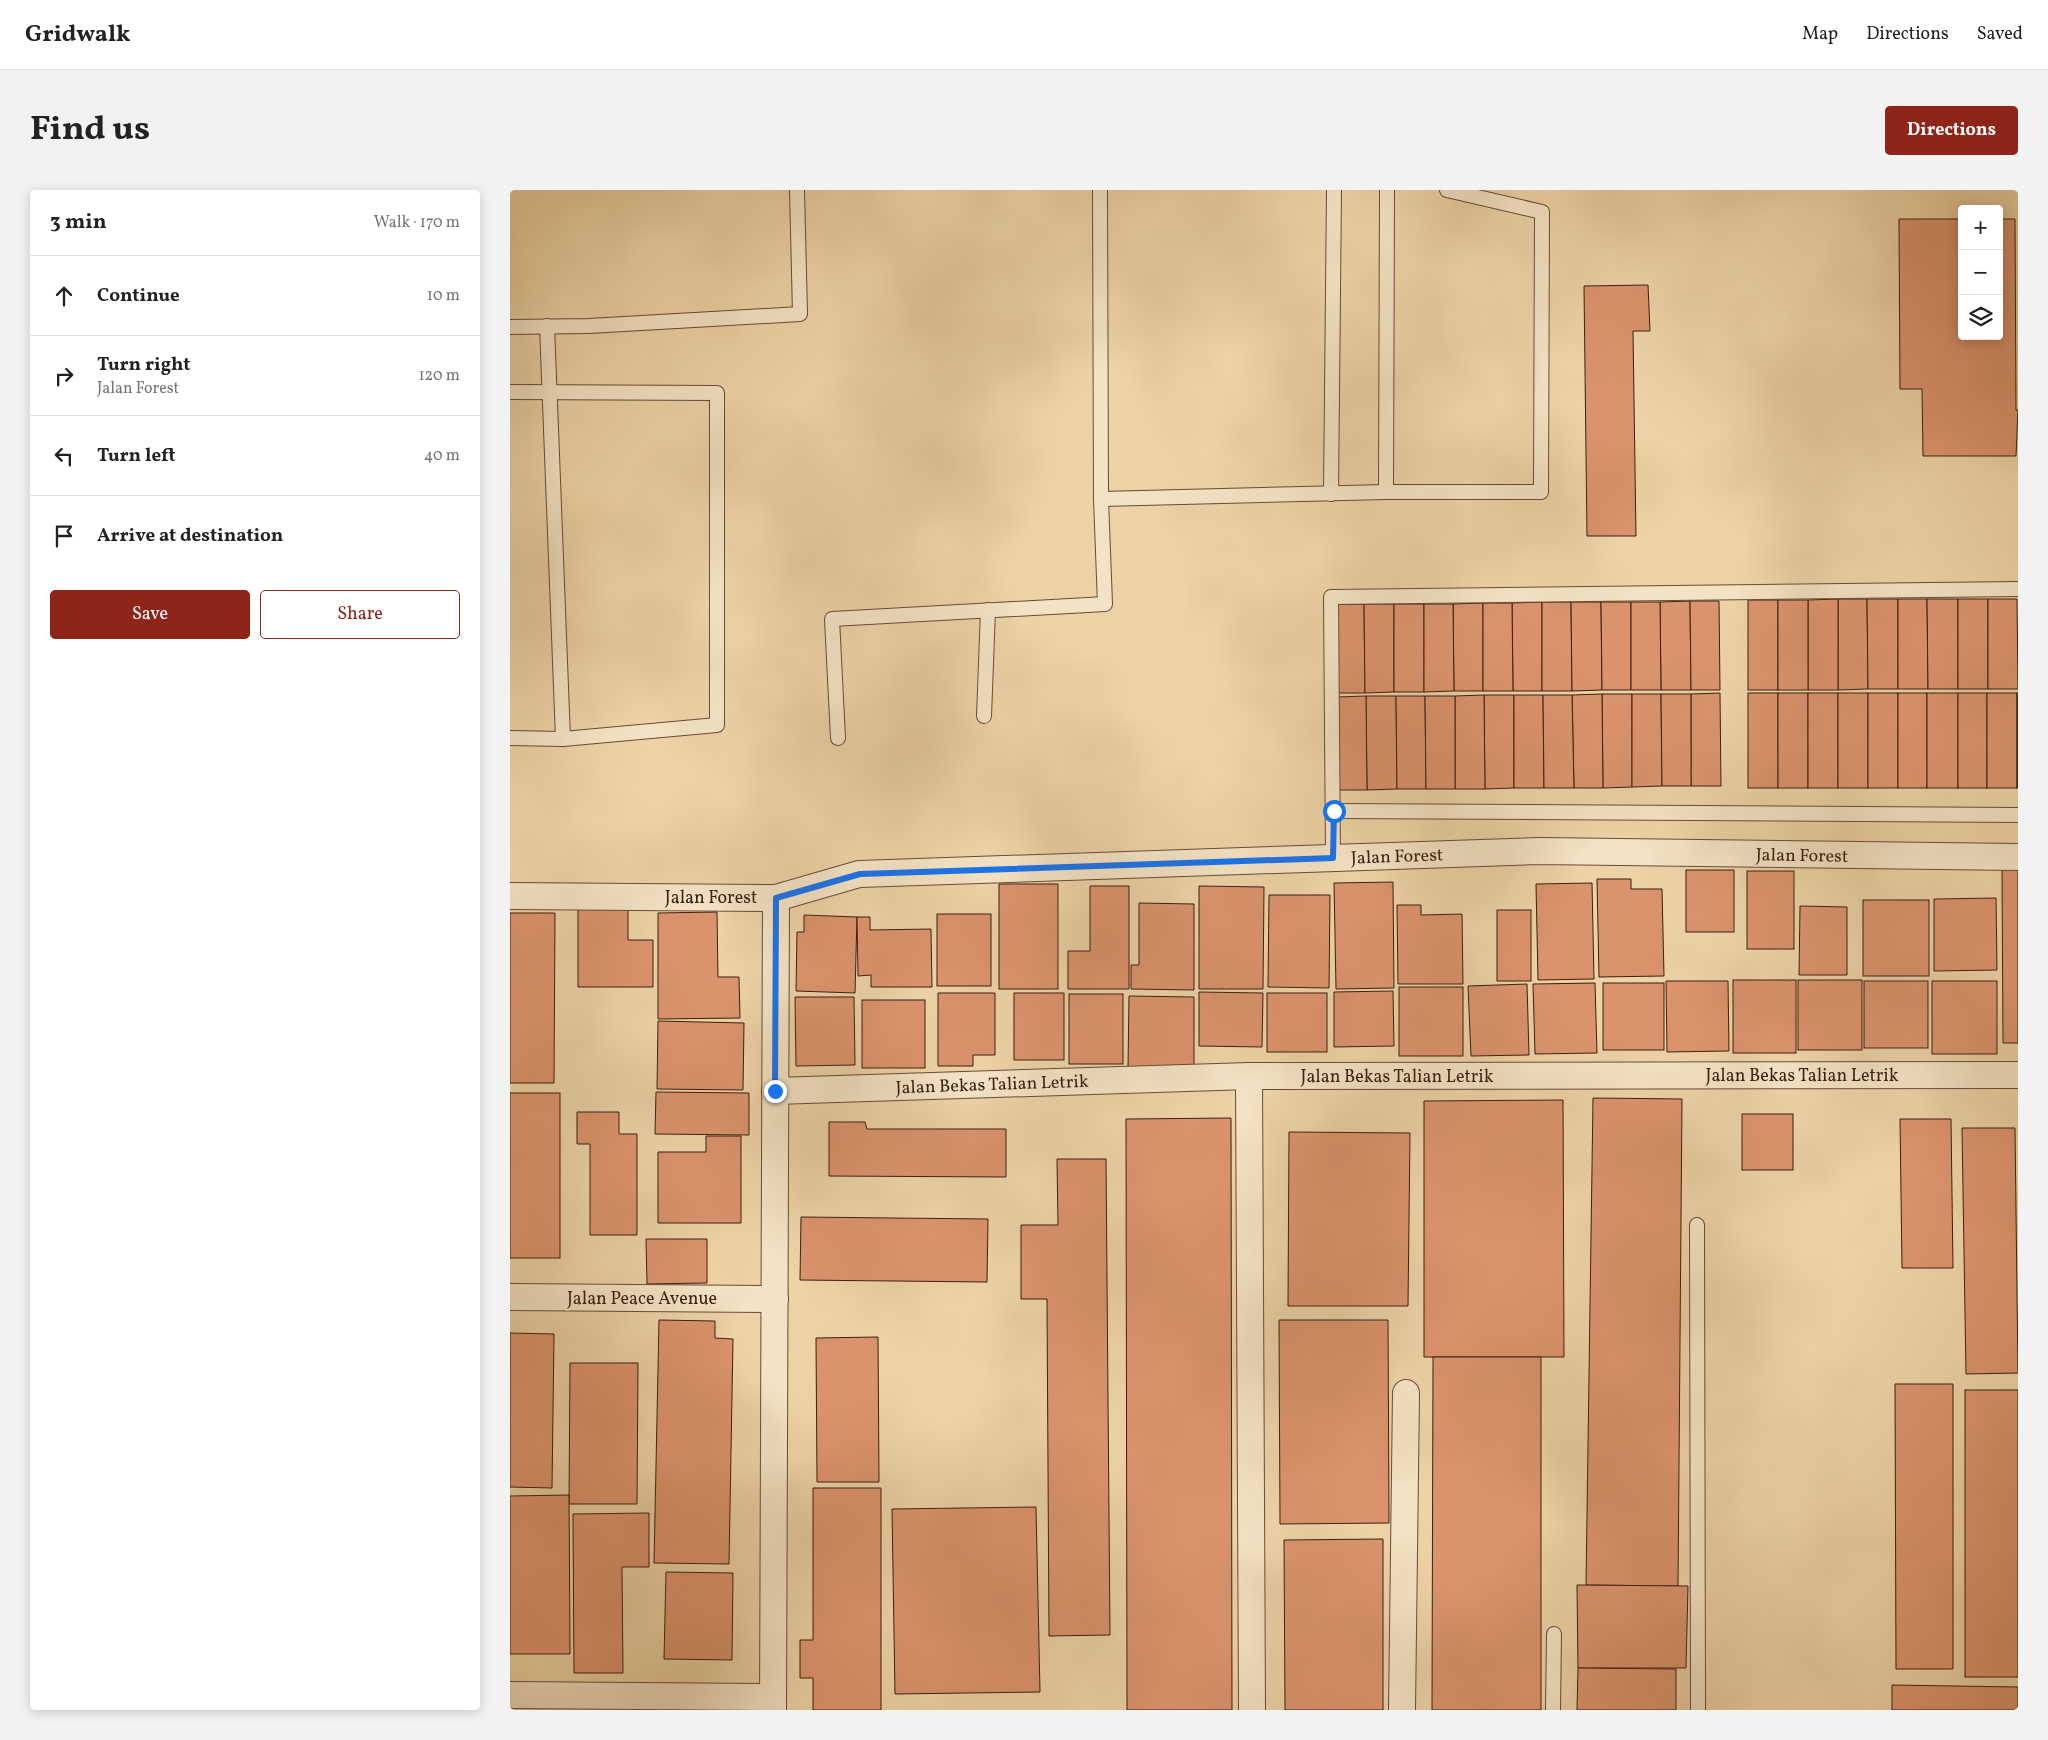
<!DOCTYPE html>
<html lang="en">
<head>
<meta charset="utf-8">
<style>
  body { margin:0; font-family:Vollkorn,serif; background:#f2f2f2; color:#222 }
  .controls { position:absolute; right:15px; top:15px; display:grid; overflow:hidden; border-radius:5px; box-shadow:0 2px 12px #0003 }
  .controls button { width:45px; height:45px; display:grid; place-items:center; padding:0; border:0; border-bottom:1px solid #e0e0e0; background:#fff; color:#222; font:25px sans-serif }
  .stop { position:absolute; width:15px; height:15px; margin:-11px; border:4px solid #1a73e8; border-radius:50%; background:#fff }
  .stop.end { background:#1a73e8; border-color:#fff; box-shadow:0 1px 5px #0008 }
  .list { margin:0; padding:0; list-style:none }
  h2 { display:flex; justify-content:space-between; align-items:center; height:65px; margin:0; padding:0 20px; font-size:21px }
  h2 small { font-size:16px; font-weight:400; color:#767676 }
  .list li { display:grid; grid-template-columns:32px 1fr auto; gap:15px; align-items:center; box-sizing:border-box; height:80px; padding:0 20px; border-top:1px solid #e0e0e0 }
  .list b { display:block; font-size:19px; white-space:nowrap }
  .list p { margin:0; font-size:16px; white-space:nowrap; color:#767676 }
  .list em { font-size:16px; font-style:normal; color:#767676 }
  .actions { display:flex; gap:10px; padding:15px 20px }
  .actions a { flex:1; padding:11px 0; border:1px solid #8f2418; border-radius:5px; text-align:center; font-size:18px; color:#8f2418 }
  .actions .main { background:#8f2418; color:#fff }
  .icon { flex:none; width:28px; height:28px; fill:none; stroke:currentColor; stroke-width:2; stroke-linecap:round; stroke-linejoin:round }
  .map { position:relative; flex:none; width:1508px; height:1520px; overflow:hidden; border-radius:5px }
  header { display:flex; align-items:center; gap:30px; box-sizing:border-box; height:70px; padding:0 25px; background:#fff; border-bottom:1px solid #e0e0e0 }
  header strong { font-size:24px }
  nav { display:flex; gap:28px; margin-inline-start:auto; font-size:18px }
  .intro { display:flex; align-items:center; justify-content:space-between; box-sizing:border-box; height:120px; padding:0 30px }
  h1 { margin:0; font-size:35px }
  .button { padding:12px 22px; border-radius:5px; background:#8f2418; color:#fff; font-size:18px; font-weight:700 }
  main { display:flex; gap:30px; padding:0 30px }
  aside { flex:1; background:#fff; border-radius:5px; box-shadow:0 2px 12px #0003 }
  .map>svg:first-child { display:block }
  .building { fill:#db936d; stroke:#3b1f11 }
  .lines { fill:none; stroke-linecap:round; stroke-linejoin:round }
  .service-casing { stroke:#674c36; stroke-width:16 }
  .minor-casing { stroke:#674c36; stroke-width:28 }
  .service { stroke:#f3e2c4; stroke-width:14 }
  .minor { stroke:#f3e2c4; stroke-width:26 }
  .route { stroke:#1a73e8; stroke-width:6 }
  .labels { text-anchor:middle; stroke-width:4; stroke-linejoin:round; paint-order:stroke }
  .street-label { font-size:18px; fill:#3b1f11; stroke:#f3e2c4 }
</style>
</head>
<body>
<header>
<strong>Gridwalk</strong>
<nav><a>Map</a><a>Directions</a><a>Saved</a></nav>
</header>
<div class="intro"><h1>Find us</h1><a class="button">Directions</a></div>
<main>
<aside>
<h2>3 min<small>Walk · 170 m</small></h2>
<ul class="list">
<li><svg class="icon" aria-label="ahead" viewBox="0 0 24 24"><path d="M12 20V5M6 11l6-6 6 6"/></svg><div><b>Continue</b></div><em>10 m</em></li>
<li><svg class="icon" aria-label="right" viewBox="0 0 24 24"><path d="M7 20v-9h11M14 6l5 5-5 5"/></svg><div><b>Turn right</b><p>Jalan Forest</p></div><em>120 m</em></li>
<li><svg class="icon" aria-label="left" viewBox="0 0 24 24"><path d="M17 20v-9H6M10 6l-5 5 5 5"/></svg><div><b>Turn left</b></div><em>40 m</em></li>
<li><svg class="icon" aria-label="arrive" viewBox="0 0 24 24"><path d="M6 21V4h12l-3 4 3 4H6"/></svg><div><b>Arrive at destination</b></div></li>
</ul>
<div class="actions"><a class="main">Save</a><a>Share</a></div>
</aside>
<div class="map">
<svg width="1508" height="1520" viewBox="0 0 1508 1520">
  <rect width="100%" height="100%" fill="#ecd2a5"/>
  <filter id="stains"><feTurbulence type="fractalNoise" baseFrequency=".004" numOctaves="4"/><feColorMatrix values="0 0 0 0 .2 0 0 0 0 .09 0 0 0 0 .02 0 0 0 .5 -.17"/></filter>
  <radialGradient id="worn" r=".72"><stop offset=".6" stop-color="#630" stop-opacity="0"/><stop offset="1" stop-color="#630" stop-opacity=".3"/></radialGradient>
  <!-- building -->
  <g class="building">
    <path d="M1389,29H1452V146H1489V29H1505L1506,220H1508L1506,266H1413L1412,199H1390Z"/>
    <path d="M1138,95L1140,141H1123L1126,346H1077L1074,96Z"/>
    <path d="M1328,409H1357L1358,499L1328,500Z"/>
    <path d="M1328,409V500H1298V410Z"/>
    <path d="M1357,409H1388V499H1358Z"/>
    <path d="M1388,409H1417L1418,499H1388Z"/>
    <path d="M1417,409H1448V499H1418Z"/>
    <rect x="1448" y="409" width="30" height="90"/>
    <path d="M1478,409H1507L1508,499H1478Z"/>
    <rect x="1238" y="410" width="30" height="90"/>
    <rect x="1268" y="410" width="30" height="90"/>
    <path d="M1180,411L1181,500H1151L1150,412Z"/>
    <path d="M1180,411H1209L1210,500H1181Z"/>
    <path d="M1032,412V501H1003L1002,413Z"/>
    <path d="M1032,412H1061L1062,501H1032Z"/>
    <path d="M1061,412H1091L1092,500L1062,501Z"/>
    <path d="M1091,412H1121V500H1092Z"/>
    <path d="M1121,412H1150L1151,500H1121Z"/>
    <path d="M973,413V501H944L943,414Z"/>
    <path d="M973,413H1002L1003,501H973Z"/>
    <path d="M825,414H854L855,503H826Z"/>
    <path d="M854,414H884V502L855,503Z"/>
    <rect x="884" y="414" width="30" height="88"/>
    <path d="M914,414H943L944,501L914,502Z"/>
    <path d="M1210,503L1211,596H1181V504Z"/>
    <rect x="1238" y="503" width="30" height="95"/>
    <rect x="1268" y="503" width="30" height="95"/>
    <rect x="1298" y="503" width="30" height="95"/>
    <rect x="1328" y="503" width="30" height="95"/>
    <rect x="1358" y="503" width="30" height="95"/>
    <rect x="1388" y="503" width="29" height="95"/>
    <rect x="1417" y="503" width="31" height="95"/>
    <rect x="1448" y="503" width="29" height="95"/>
    <rect x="1477" y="503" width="30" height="95"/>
    <rect x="1507" y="503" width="1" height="95"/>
    <path d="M1092,504H1122V597L1093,598Z"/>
    <path d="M1092,504L1093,598H1064L1062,505Z"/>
    <path d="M1122,504H1151L1152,596L1122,597Z"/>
    <path d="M1151,504H1181V596H1152Z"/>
    <path d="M974,505H1004V598L975,599Z"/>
    <path d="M974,505L975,599H945V506Z"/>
    <path d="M1004,505H1033L1034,598H1004Z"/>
    <path d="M1033,505H1062L1064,598H1034Z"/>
    <path d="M856,506H886L887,599L857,600Z"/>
    <path d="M856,506L857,600H827V507Z"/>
    <path d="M886,506H915L916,599H887Z"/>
    <path d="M915,506H945V599H916Z"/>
    <path d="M1492,679H1508V853H1493Z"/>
    <rect x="1176" y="680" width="48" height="62"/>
    <rect x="1237" y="681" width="47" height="78"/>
    <path d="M1087,689H1121V699H1152L1154,786L1089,787Z"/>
    <path d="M883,692L884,798L826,799L824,693Z"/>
    <path d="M1082,693L1084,789L1028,790L1026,694Z"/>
    <rect x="489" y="694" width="59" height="105"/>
    <path d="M580,696H619V799H558V761H580Z"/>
    <path d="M689,696L754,697L753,799H689Z"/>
    <path d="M759,705H820L819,798L758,797Z"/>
    <path d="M1486,708L1487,780L1424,781V709Z"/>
    <rect x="1353" y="710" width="66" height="76"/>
    <path d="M629,713L684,714V800L621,799V775H629Z"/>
    <path d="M887,715H911V725L952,724L953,794H888Z"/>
    <path d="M1290,716L1337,717V785H1289Z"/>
    <path d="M68,717H118V750H143V797H68Z"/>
    <rect x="987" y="720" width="34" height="71"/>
    <path d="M207,722L208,787H229L230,828L148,829V723Z"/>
    <path d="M0,723H45L44,893H0Z"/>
    <rect x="427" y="724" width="54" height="72"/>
    <path d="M294,725L347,727L345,803L286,801L287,742H294Z"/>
    <path d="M347,727H360V740L421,739L422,797H361V785L348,786Z"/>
    <rect x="1223" y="790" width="63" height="73"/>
    <rect x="1288" y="790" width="64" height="70"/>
    <path d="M1156,791H1218L1219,861L1157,862Z"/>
    <rect x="1354" y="791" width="64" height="67"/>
    <rect x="1422" y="791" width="65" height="73"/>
    <path d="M1085,793L1087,863L1025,864L1023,794Z"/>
    <rect x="1093" y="793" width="61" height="67"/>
    <path d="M1017,794L1019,865L961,866L958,796Z"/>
    <rect x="889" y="797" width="64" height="69"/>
    <path d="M883,801L884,856L824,857V802Z"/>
    <path d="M689,802L753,803L752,857L689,856Z"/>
    <path d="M428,803H485V865H463V876H428Z"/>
    <rect x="504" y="803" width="50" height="67"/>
    <rect x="757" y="803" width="60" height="59"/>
    <rect x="559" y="804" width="54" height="70"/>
    <path d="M619,806L684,807V878H618Z"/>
    <path d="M285,807H344L345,875L286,876Z"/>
    <rect x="352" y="810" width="63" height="68"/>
    <path d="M148,831L234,833L233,900L147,899Z"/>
    <path d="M146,902L239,903V945L145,944Z"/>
    <rect x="0" y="903" width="50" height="165"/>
    <path d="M1083,908L1172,909L1168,1396L1076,1395Z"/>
    <path d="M1053,910L1054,1167H914V911Z"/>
    <path d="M67,922H109V944H127V1045H80V954H67Z"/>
    <rect x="1232" y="924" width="51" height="56"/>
    <path d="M721,928L722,1520H617L616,929Z"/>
    <path d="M1390,929H1441L1443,1078H1392Z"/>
    <path d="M319,932H355L357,939H496V987L319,986Z"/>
    <path d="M1452,938H1505L1508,1183L1456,1184Z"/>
    <path d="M779,942L900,943L898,1116H778Z"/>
    <path d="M196,946H231V1033H148V962H196Z"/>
    <path d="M547,969H596L600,1445L539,1446L537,1109H511V1035H548Z"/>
    <path d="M291,1027L478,1029L477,1092L290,1090Z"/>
    <path d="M136,1049H197V1093L137,1094Z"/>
    <path d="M149,1130L205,1131V1148L223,1149L219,1374L144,1373Z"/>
    <path d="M769,1130H878L879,1333L770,1334Z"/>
    <path d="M0,1143L44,1144L42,1298L0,1297Z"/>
    <path d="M368,1147L369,1292H307L306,1148Z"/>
    <path d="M923,1167H1031V1520H922Z"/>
    <path d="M60,1173H128L127,1314H59Z"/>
    <path d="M1385,1194H1443V1479H1386Z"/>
    <rect x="1455" y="1200" width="53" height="287"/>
    <path d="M303,1298H371V1520H303V1488H290V1450H303Z"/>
    <path d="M59,1305L60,1464H0V1306Z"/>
    <path d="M526,1317L530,1502L385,1504L382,1319Z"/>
    <path d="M139,1323V1377H112L113,1483H64L63,1324Z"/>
    <path d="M873,1349V1520H775L774,1350Z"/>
    <path d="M156,1382L223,1383L222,1470L154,1469Z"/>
    <path d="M1067,1395L1178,1396L1176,1478H1068Z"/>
    <path d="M1068,1478L1166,1479V1520H1067Z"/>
    <path d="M1382,1495L1508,1497V1520H1382Z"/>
  </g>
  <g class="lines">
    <defs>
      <g id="service">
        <path d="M590,0L591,309L876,302H1031L1032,22L937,0"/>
        <path d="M37,136L53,549"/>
        <path d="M0,137L79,136L290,124L287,0"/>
        <path d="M0,202L207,203V535L53,549L0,548"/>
        <path d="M876,302L877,0"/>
        <path d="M821,304L824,0"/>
        <path d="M474,526L478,420"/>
        <path d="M328,548L322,429L595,414L591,309"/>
        <path d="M824,621L1508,625"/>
        <path d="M823,668L821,407L1508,399"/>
        <path d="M1187,1035L1188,1520"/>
        <path d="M1043,1520L1044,1444"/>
      </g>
      <g id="minor">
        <path d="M0,706L266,708L349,684L1030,661L1508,667"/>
        <path d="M739,886L742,1520"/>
        <path d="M265,901L739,886L1508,885"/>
        <path d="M0,1107L265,1109"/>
        <path d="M0,1505L263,1507"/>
        <path d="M263,1520L266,708"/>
        <path d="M892,1520L896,1203"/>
      </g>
    </defs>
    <!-- service casing -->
    <use href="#service" class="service-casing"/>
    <!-- minor casing -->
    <use href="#minor" class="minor-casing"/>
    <!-- service -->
    <use href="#service" class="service"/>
    <!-- minor -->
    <use href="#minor" class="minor"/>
  </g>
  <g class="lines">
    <!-- route -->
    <path class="route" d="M265,901L266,708L350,684L823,668L824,621"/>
  </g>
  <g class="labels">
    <!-- street labels -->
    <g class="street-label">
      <text transform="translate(1292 665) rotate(1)" y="6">Jalan Forest</text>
      <text transform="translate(887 666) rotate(-2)" y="6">Jalan Forest</text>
      <text x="201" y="713">Jalan Forest</text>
      <text x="1292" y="891">Jalan Bekas Talian Letrik</text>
      <text x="887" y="892">Jalan Bekas Talian Letrik</text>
      <text transform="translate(482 894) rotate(-2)" y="6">Jalan Bekas Talian Letrik</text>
      <text x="132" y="1114">Jalan Peace Avenue</text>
    </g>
  </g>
  <rect width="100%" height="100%" filter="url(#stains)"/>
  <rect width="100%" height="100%" fill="url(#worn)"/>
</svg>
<div class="controls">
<button>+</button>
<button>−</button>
<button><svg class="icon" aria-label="layers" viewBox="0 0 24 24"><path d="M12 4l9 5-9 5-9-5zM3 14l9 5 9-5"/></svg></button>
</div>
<div class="stop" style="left:824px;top:621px"></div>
<div class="stop end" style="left:265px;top:901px"></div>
</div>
</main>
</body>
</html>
